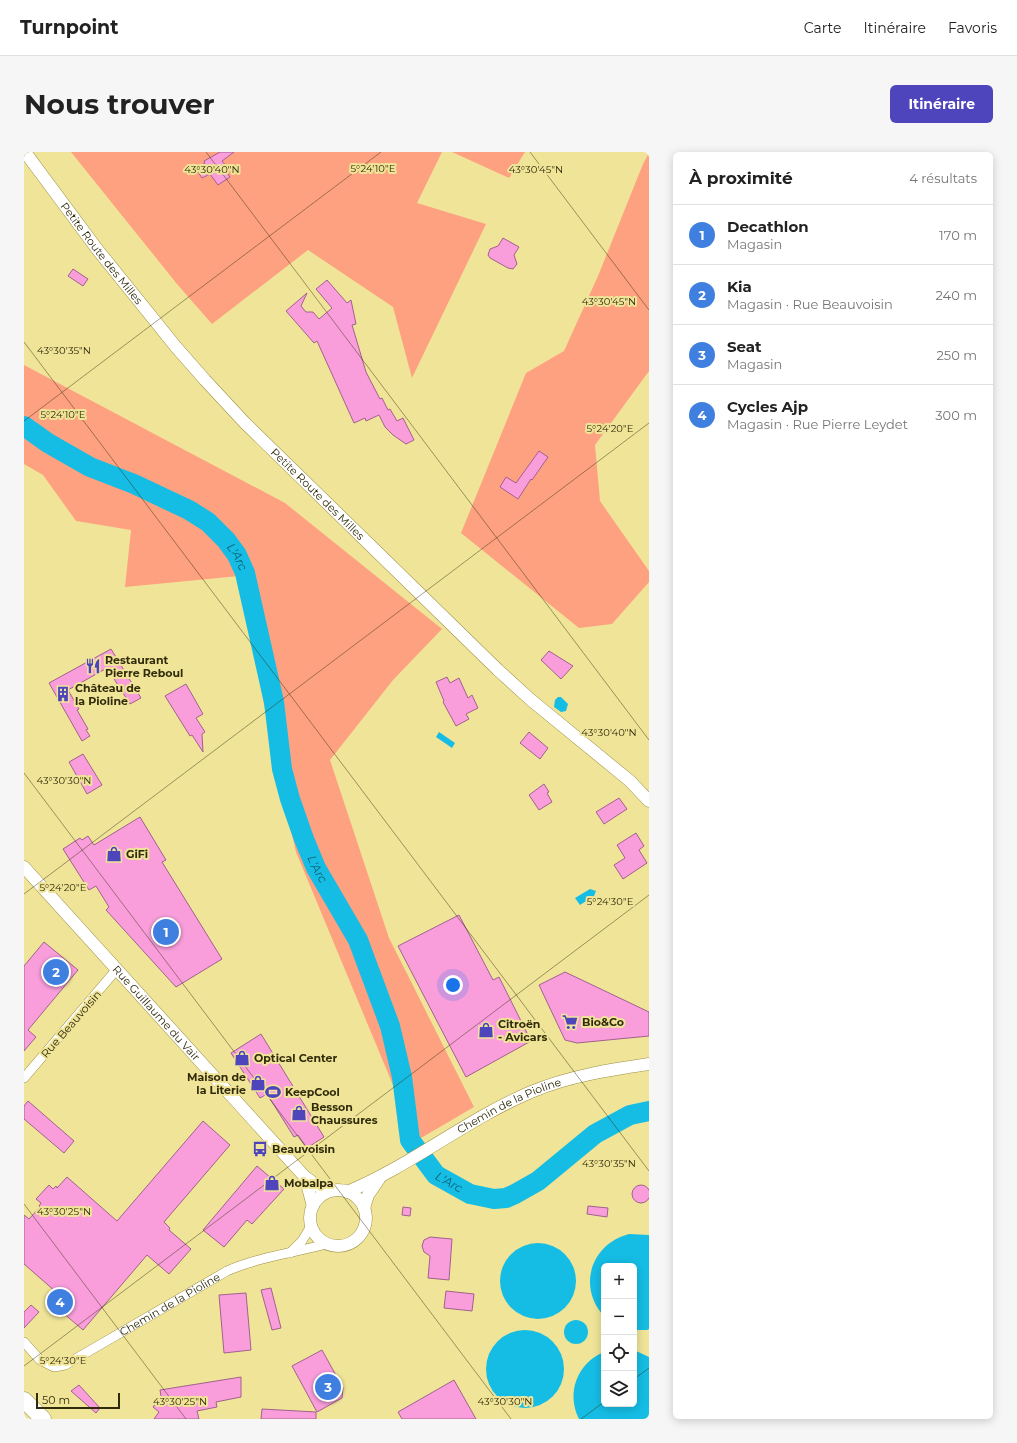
<!DOCTYPE html>
<html lang="fr">
<head>
<meta charset="utf-8">
<style>
  body { margin:0; font-family:Montserrat,sans-serif; background:#f6f6f6; color:#222 }
  .controls { position:absolute; right:12px; bottom:12px; display:grid; overflow:hidden; border-radius:6px; box-shadow:0 2px 10px #0003 }
  .controls button { width:36px; height:36px; display:grid; place-items:center; padding:0; border:0; border-bottom:1px solid #e0e0e0; background:#fff; color:#222; font:20px sans-serif }
  .scale { position:absolute; left:12px; bottom:10px; width:84px; box-sizing:border-box; padding-left:4px; border:2px solid #302b0b; border-top:0; font-size:11px; line-height:14px; white-space:nowrap; color:#302b0b; -webkit-text-stroke:3px #f0e498; paint-order:stroke }
  .you { position:absolute; left:429px; top:833px; width:14px; height:14px; margin:-10px; border:3px solid #fff; border-radius:50%; background:#1a73e8; box-shadow:0 0 0 6px #1a73e833 }
  .badge { display:grid; place-items:center; width:26px; height:26px; border-radius:50%; background:#4e45bc; color:#fff; font-size:13px; font-weight:700 }
  .pin { position:absolute; translate:-50% -50%; border:2px solid #fff; box-shadow:0 1px 4px #0006 }
  .list { margin:0; padding:0; list-style:none }
  h2 { display:flex; justify-content:space-between; align-items:center; height:52px; margin:0; padding:0 16px; font-size:17px }
  h2 small { font-size:13px; font-weight:400; color:#767676 }
  .list li { display:grid; grid-template-columns:26px 1fr auto; gap:12px; align-items:center; box-sizing:border-box; height:60px; padding:0 16px; border-top:1px solid #e0e0e0 }
  .list b { display:block; font-size:15px; white-space:nowrap }
  .list p { margin:0; font-size:13px; white-space:nowrap; color:#767676 }
  .list em { font-size:13px; font-style:normal; color:#767676 }
  .icon { flex:none; width:22px; height:22px; fill:none; stroke:currentColor; stroke-width:2; stroke-linecap:round; stroke-linejoin:round }
  .map { position:relative; flex:none; width:625px; height:1267px; overflow:hidden; border-radius:6px }
  header { display:flex; align-items:center; gap:24px; box-sizing:border-box; height:56px; padding:0 20px; background:#fff; border-bottom:1px solid #e0e0e0 }
  header strong { font-size:19px }
  nav { display:flex; gap:22px; margin-inline-start:auto; font-size:14px }
  .intro { display:flex; align-items:center; justify-content:space-between; box-sizing:border-box; height:96px; padding:0 24px }
  h1 { margin:0; font-size:28px }
  .button { padding:10px 18px; border-radius:6px; background:#4e45bc; color:#fff; font-size:14px; font-weight:700 }
  main { display:flex; gap:24px; padding:0 24px }
  aside { flex:1; background:#fff; border-radius:6px; box-shadow:0 2px 10px #0003 }
  .map>svg:first-child { display:block }
  .green { fill:#fea180 }
  .water { fill:#15bde4 }
  .lines { fill:none; stroke-linecap:round; stroke-linejoin:round }
  .river { stroke:#15bde4; stroke-width:20 }
  .building { fill:#f99edb; stroke:#a0628c }
  .minor-casing { stroke:#9c9045; stroke-width:10 }
  .secondary-casing { stroke:#9c9045; stroke-width:13 }
  .motorway-casing { stroke:#9c9045; stroke-width:17 }
  .minor { stroke:#fff; stroke-width:9 }
  .secondary { stroke:#fff; stroke-width:12 }
  .motorway { stroke:#fff; stroke-width:16 }
  .ticks { fill:none; stroke:#302b0b; stroke-width:1; stroke-opacity:0.45 }
  .labels { text-anchor:middle; stroke-width:4; stroke-linejoin:round; paint-order:stroke }
  .street-label { font-size:11px; fill:#302b0b; stroke:#f0e498 }
  .poi-label { font-size:11px; font-weight:bold; fill:#302b0b; stroke:#f0e498; text-anchor:start }
  .water-label { font-size:12px; font-style:italic; fill:#0f6074; stroke:#f0e498 }
  .ticks-label { font-size:10px; text-anchor:middle; fill:#302b0b; stroke:#f0e498; stroke-width:4; stroke-linejoin:round; paint-order:stroke }
</style>
</head>
<body>
<header>
<strong>Turnpoint</strong>
<nav><a>Carte</a><a>Itinéraire</a><a>Favoris</a></nav>
</header>
<div class="intro"><h1>Nous trouver</h1><a class="button">Itinéraire</a></div>
<main>
<div class="map">
<svg width="625" height="1267" viewBox="0 0 625 1267">
  <rect width="100%" height="100%" fill="#f0e498"/>
  <!-- green -->
  <g class="green">
    <path d="M47,0H418L393,51L462,72L388,226L369,155L284,98L188,172L153,132Z"/>
    <path d="M428,0H501L485,26Z"/>
    <path d="M625,1V219L571,293L576,349L625,419V430L588,472L555,476L437,381L502,221L540,199L574,124L619,12Z"/>
    <path d="M0,213L261,351L418,477L369,528L306,608L365,786L450,955L385,993L371,938L272,700L251,608L215,424L101,435L107,378L52,369L19,323L0,312Z"/>
  </g>
  <!-- water -->
  <g class="water">
    <path d="M534,545H537L544,552L542,559L537,560L530,555L531,548Z"/>
    <path d="M415,580L431,591L428,596L412,585Z"/>
    <path d="M566,737L572,739L570,744L556,753L551,746Z"/>
    <path d="M605,1082L625,1083V1177L623,1178H610V1114H580V1164C553,1135 567,1092 605,1082Z"/>
    <circle cx="514" cy="1129" r="38"/>
    <circle cx="552" cy="1180" r="12"/>
    <circle cx="501" cy="1217" r="39"/>
    <path d="M610,1198L625,1205V1267H555C542,1241 553,1211 580,1200V1252H610Z"/>
  </g>
  <g class="lines">
    <!-- river -->
    <path class="river" id="s1" d="M0,274L24,291L66,315L110,332L165,358L184,370L202,388L213,403L221,421L250,550L258,617L266,647L280,687L292,716L334,788L366,874L378,925L386,988L412,1023L446,1042L470,1047L482,1046L491,1042L514,1029L571,982L606,963L625,959"/>
  </g>
  <!-- building -->
  <g class="building">
    <path d="M196,0H210L198,9L204,16L201,18L206,25L194,33L186,22L178,26L172,17L181,11L180,9Z"/>
    <path d="M479,86L495,95L490,103L493,112L489,117L484,116L466,106L464,103L466,97L474,94Z"/>
    <path d="M49,117L64,127L59,134L44,124Z"/>
    <path d="M303,128L323,151L327,148L332,172L328,173L342,220L356,247L358,246L364,258L366,257L373,269L379,266L390,288L382,292L369,283L361,275L355,263L342,269L341,266L330,271L293,189L290,191L262,159L283,141L277,154L282,160H289L295,167L308,156L292,137Z"/>
    <path d="M515,299L524,305L508,328L507,327L494,347L476,335L482,325L492,331Z"/>
    <path d="M87,497L117,546L106,552L83,516L44,538L55,557L53,558L64,577L62,578L66,584L58,589L25,531Z"/>
    <path d="M525,499L549,514L537,527L517,508Z"/>
    <path d="M423,525L426,531L435,526L444,546L448,543L454,556L442,562L445,567L432,574L419,550L420,549L412,530Z"/>
    <path d="M162,532L179,562L172,566L181,580L178,582L179,600L168,583L166,584L141,544Z"/>
    <path d="M505,580L524,596L516,607L496,591Z"/>
    <path d="M59,602L78,633L63,642L45,610Z"/>
    <path d="M520,632L525,640L523,641L528,650L515,658L505,643Z"/>
    <path d="M595,646L603,657L580,672L572,660Z"/>
    <path d="M116,665L142,708L138,710L198,807L152,835L82,758L85,755L72,734L65,738L39,697L56,686L58,688L64,684L70,693Z"/>
    <path d="M612,681L620,694L615,698L623,711L599,727L590,713L601,706L593,693Z"/>
    <path d="M435,763L469,828L475,825L507,889L442,925L374,794Z"/>
    <path d="M20,790L54,818L4,878L12,885L0,899V814Z"/>
    <path d="M541,820L625,860V884L553,891L541,888L515,833Z"/>
    <path d="M237,882L300,985L283,996L274,983L270,985L243,942L236,946L207,901Z"/>
    <path d="M4,949L50,989L40,1001L0,967V954Z"/>
    <path d="M179,969L206,993L140,1070L146,1076L145,1078L167,1097L145,1122L123,1103L59,1178L25,1149L32,1140L0,1112V1063L5,1067L16,1055L15,1054L17,1051L12,1047L25,1033L29,1037L32,1034L33,1036L43,1025L93,1069Z"/>
    <path d="M233,1014L260,1037L228,1072L223,1068L200,1095L179,1078Z"/>
    <circle cx="617" cy="1042" r="9"/>
    <path d="M564,1054L584,1056L583,1065L563,1062Z"/>
    <path d="M379,1055L387,1056L386,1064L378,1063Z"/>
    <path d="M406,1085L428,1087L425,1128L404,1126L406,1104L400,1100L398,1094L400,1088Z"/>
    <path d="M247,1136L257,1176L248,1178L237,1138Z"/>
    <path d="M422,1139L450,1142L448,1159L420,1156Z"/>
    <path d="M222,1141L227,1198L200,1201L195,1143Z"/>
    <path d="M7,1153L15,1160L0,1176V1160Z"/>
    <path d="M298,1198L319,1236L318,1246L293,1260L268,1214Z"/>
    <path d="M217,1225V1245L192,1250L193,1255L173,1259L175,1267H130L135,1260L129,1255L137,1244L136,1238Z"/>
    <path d="M430,1228L452,1267H378L374,1260Z"/>
    <path d="M55,1233L76,1256L72,1261L47,1239Z"/>
    <path d="M238,1257L292,1260V1267H237Z"/>
  </g>
  <g class="lines">
    <defs>
      <g id="minor">
        <path d="M0,926L93,817"/>
        <path d="M266,1101L278,1089L287,1074"/>
        <path id="s2" d="M0,1190L16,1208L30,1215L41,1213L203,1119C235,1105 269,1101 302,1092"/>
      </g>
      <g id="secondary">
        <path id="s3" d="M1,0L73,97L152,195L181,228L220,270L474,518L507,548L606,629L625,649"/>
        <path id="s4" d="M0,715L281,1025L303,1040"/>
        <path d="M281,1025L289,1054"/>
        <circle cx="314" cy="1066" r="28"/>
        <path id="s5" d="M323,1040C388,1013 443,967 507,940C545,924 585,918 625,912"/>
        <path d="M340,1056L344,1043L355,1027"/>
      </g>
      <path id="motorway" d="M0,1248L19,1267"/>
    </defs>
    <!-- minor casing -->
    <use href="#minor" class="minor-casing"/>
    <!-- secondary casing -->
    <use href="#secondary" class="secondary-casing"/>
    <!-- motorway casing -->
    <use href="#motorway" class="motorway-casing"/>
    <!-- minor -->
    <use href="#minor" class="minor"/>
    <!-- secondary -->
    <use href="#secondary" class="secondary"/>
    <!-- motorway -->
    <use href="#motorway" class="motorway"/>
  </g>
  <!-- ticks -->
  <path class="ticks" d="M182,0L625,588M506,0L625,158M0,190L625,1019M0,269L357,0M0,621L487,1267M0,742L625,271M0,1052L162,1267M0,1214L625,743M610,1227L625,1216M557,1267L580,1250"/>
  <!-- icons -->
  <defs>
    <symbol id="restaurant-bare" viewBox="-9 -9 18 18"><path d="M-5-6h1v4h1v-4h1v4h1v-4h1v5L-1.5 .5V6h-2V.5L-5-1ZM5-6V6H3V1.5H1.5Q1.5-4 5-6Z" fill="#4e45bc" stroke="#f0e498" stroke-width="2.5" paint-order="stroke"/></symbol>
    <symbol id="building-bare" viewBox="-9 -9 18 18"><path d="M-4-6H4V6H1V3H-1V6H-4ZM-2.5-4.3h1.7v1.8h-1.7ZM.8-4.3h1.7v1.8H.8ZM-2.5-1h1.7V.8h-1.7ZM.8-1h1.7V.8H.8Z" fill="#4e45bc" stroke="#f0e498" stroke-width="2.5" paint-order="stroke"/></symbol>
    <symbol id="shop-bare" viewBox="-9 -9 18 18"><path d="M-5-2.5h2.3a2.7 3.5 0 0 1 5.4 0H5L5.5 6h-11ZM-1.5-2.5h3a1.5 2.3 0 0 0-3 0Z" fill="#4e45bc" stroke="#f0e498" stroke-width="2.5" paint-order="stroke"/></symbol>
    <symbol id="supermarket-bare" viewBox="-9 -9 18 18"><path d="M-6-5.5h2.5l.6 2H6L4.5 2H-2.5L-4.4-4H-6ZM-1.5 3.2a1.3 1.3 0 1 0 .1 0ZM3 3.2a1.3 1.3 0 1 0 .1 0Z" fill="#4e45bc" stroke="#f0e498" stroke-width="2.5" paint-order="stroke"/></symbol>
    <symbol id="stadium-bare" viewBox="-9 -9 18 18"><path d="M0-5a6.5 5 0 1 0 0 10a6.5 5 0 1 0 0-10ZM-3.5-1.8h7v3.6h-7Z" fill="#4e45bc" stroke="#f0e498" stroke-width="2.5" paint-order="stroke"/></symbol>
    <symbol id="bus-bare" viewBox="-9 -9 18 18"><path d="M-5-6H5V4H4V6H2V4H-2V6H-4V4H-5ZM-3.5-4V0h7V-4ZM-3.5 1.2v1.5H-2V1.2ZM2 1.2v1.5H3.5V1.2Z" fill="#4e45bc" stroke="#f0e498" stroke-width="2.5" paint-order="stroke"/></symbol>
  </defs>
  <g fill-rule="evenodd">
    <use href="#restaurant-bare" x="58" y="503" width="22" height="22"/>
    <use href="#building-bare" x="28" y="531" width="22" height="22"/>
    <use href="#shop-bare" x="79" y="691" width="22" height="22"/>
    <use href="#supermarket-bare" x="535" y="859" width="22" height="22"/>
    <use href="#shop-bare" x="451" y="867" width="22" height="22"/>
    <use href="#shop-bare" x="207" y="895" width="22" height="22"/>
    <use href="#shop-bare" x="223" y="920" width="22" height="22"/>
    <use href="#stadium-bare" x="238" y="929" width="22" height="22"/>
    <use href="#shop-bare" x="264" y="950" width="22" height="22"/>
    <use href="#bus-bare" x="225" y="986" width="22" height="22"/>
    <use href="#shop-bare" x="237" y="1020" width="22" height="22"/>
  </g>
  <g class="labels">
    <!-- street labels -->
    <g class="street-label">
      <text dy="4" stroke="none"><textPath href="#s3" startOffset="127">Petite Route des Milles</textPath></text>
      <text dy="4" stroke="none"><textPath href="#s3" startOffset="451">Petite Route des Milles</textPath></text>
      <text dy="4" stroke="none"><textPath href="#s4" startOffset="197">Rue Guillaume du Vair</textPath></text>
      <text transform="translate(47 872) rotate(-49)" y="4">Rue Beauvoisin</text>
      <text dy="4" stroke="none"><textPath href="#s5" startOffset="184">Chemin de la Pioline</textPath></text>
      <text dy="4" stroke="none"><textPath href="#s2" startOffset="172">Chemin de la Pioline</textPath></text>
    </g>
    <!-- poi labels -->
    <g class="poi-label">
      <text x="81" y="512">Restaurant<tspan x="81" dy="13">Pierre Reboul</tspan></text>
      <text x="51" y="540">Château de<tspan x="51" dy="13">la Pioline</tspan></text>
      <text x="102" y="706">GiFi</text>
      <text x="558" y="874">Bio&amp;Co</text>
      <text x="474" y="876">Citroën<tspan x="474" dy="13">- Avicars</tspan></text>
      <text x="230" y="910">Optical Center</text>
      <text x="222" y="929" text-anchor="end">Maison de<tspan x="222" dy="13">la Literie</tspan></text>
      <text x="261" y="944">KeepCool</text>
      <text x="287" y="959">Besson<tspan x="287" dy="13">Chaussures</tspan></text>
      <text x="248" y="1001">Beauvoisin</text>
      <text x="260" y="1035">Mobalpa</text>
    </g>
    <!-- water labels -->
    <g class="water-label">
      <text dy="4" stroke="none"><textPath href="#s1" startOffset="254">L'Arc</textPath></text>
      <text dy="4" stroke="none"><textPath href="#s1" startOffset="578">L'Arc</textPath></text>
      <text dy="4" stroke="none"><textPath href="#s1" startOffset="926">L'Arc</textPath></text>
    </g>
  </g>
  <g class="ticks-label">
    <text x="349" y="20">5°24'10"E</text>
    <text x="188" y="21">43°30'40"N</text>
    <text x="512" y="21">43°30'45"N</text>
    <text x="585" y="153">43°30'45"N</text>
    <text x="40" y="202">43°30'35"N</text>
    <text x="39" y="266">5°24'10"E</text>
    <text x="586" y="280">5°24'20"E</text>
    <text x="585" y="584">43°30'40"N</text>
    <text x="40" y="632">43°30'30"N</text>
    <text x="39" y="739">5°24'20"E</text>
    <text x="586" y="753">5°24'30"E</text>
    <text x="585" y="1015">43°30'35"N</text>
    <text x="40" y="1063">43°30'25"N</text>
    <text x="39" y="1212">5°24'30"E</text>
    <text x="156" y="1253">43°30'25"N</text>
    <text x="481" y="1253">43°30'30"N</text>
  </g>
</svg>
<div class="controls">
<button>+</button>
<button>−</button>
<button><svg class="icon" aria-label="locate" viewBox="0 0 24 24"><circle cx="12" cy="12" r="6"/><path d="M12 2v4M12 18v4M2 12h4M18 12h4"/></svg></button>
<button><svg class="icon" aria-label="layers" viewBox="0 0 24 24"><path d="M12 4l9 5-9 5-9-5zM3 14l9 5 9-5"/></svg></button>
</div>
<div class="scale">50 m</div>
<div class="you"></div>
<div class="pin badge" style="left:142px;top:780px;background:#3f7fe0">1</div>
<div class="pin badge" style="left:32px;top:820px;background:#3f7fe0">2</div>
<div class="pin badge" style="left:304px;top:1235px;background:#3f7fe0">3</div>
<div class="pin badge" style="left:36px;top:1150px;background:#3f7fe0">4</div>
</div>
<aside>
<h2>À proximité<small>4 résultats</small></h2>
<ul class="list">
<li><span class="badge" style="background:#3f7fe0">1</span><div><b>Decathlon</b><p>Magasin</p></div><em>170 m</em></li>
<li><span class="badge" style="background:#3f7fe0">2</span><div><b>Kia</b><p>Magasin · Rue Beauvoisin</p></div><em>240 m</em></li>
<li><span class="badge" style="background:#3f7fe0">3</span><div><b>Seat</b><p>Magasin</p></div><em>250 m</em></li>
<li><span class="badge" style="background:#3f7fe0">4</span><div><b>Cycles Ajp</b><p>Magasin · Rue Pierre Leydet</p></div><em>300 m</em></li>
</ul>
</aside>
</main>
</body>
</html>
